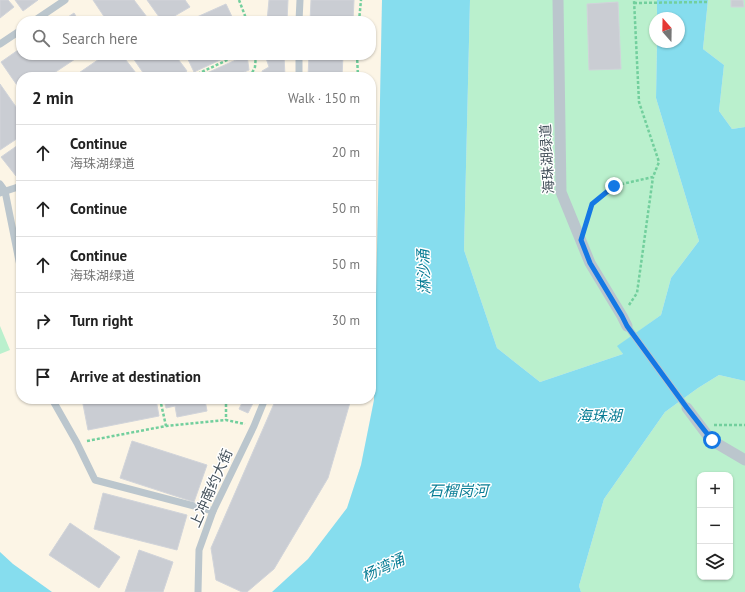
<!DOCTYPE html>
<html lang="en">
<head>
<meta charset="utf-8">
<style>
  body { margin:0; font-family:"PT Sans","Noto Sans SC",sans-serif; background:#f2f2f2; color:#222 }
  .controls { position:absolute; right:12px; bottom:12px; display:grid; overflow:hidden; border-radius:8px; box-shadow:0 1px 3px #0004 }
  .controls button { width:36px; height:36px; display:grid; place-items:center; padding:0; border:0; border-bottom:1px solid #e0e0e0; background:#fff; color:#222; font:20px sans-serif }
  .compass { position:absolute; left:649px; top:12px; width:36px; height:36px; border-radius:50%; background:#fff; box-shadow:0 1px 3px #0004; rotate:340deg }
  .stop { position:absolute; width:12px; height:12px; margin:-9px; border:3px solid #1478e4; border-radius:50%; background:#fff }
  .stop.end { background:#1478e4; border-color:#fff; box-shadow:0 1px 4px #0008 }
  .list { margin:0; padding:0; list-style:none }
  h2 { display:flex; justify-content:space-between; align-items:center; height:52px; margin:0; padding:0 16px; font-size:17px }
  h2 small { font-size:13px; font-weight:400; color:#767676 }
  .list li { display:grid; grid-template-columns:26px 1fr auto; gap:12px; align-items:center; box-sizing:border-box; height:56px; padding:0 16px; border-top:1px solid #e0e0e0 }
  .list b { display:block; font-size:15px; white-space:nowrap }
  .list p { margin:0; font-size:13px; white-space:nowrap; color:#767676 }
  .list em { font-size:13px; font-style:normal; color:#767676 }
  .icon { flex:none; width:22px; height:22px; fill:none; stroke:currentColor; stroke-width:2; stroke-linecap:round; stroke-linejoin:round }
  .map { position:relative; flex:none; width:745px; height:592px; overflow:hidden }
  .search { position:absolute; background:#fff; box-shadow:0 1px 3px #0004; left:16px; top:16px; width:360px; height:44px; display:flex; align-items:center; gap:10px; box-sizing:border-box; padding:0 14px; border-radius:16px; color:#767676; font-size:15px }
  .panel { position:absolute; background:#fff; box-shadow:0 1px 3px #0004; left:16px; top:72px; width:360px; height:332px; border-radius:16px }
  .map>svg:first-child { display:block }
  .commercial { fill:#fcf5e6; fill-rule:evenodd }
  .green { fill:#baf0cd; fill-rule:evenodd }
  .water { fill:#86ddee }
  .building { fill:#cacdd3; stroke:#d1d4da }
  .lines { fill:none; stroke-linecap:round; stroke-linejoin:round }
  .path { stroke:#72cf9d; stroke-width:2.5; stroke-dasharray:3 2; stroke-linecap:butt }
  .service { stroke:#bbc6cd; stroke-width:7 }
  .pedestrian { stroke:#bbc6cd; stroke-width:11 }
  .route { stroke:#1478e4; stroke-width:5 }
  .labels { text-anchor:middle; stroke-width:3; stroke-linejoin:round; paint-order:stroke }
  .street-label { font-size:14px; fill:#45525c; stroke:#fff }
  .water-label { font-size:15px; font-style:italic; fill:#097d95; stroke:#fff }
</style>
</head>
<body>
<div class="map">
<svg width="745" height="592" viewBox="0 0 745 592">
  <rect width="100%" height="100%" fill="#f1eeee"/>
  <!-- commercial -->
  <path class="commercial" d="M0,0H382L374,399L361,465L347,508L308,559L272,592H52L13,564L0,552ZM21,21H371V55H21ZM21,77H371V399H21Z"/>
  <!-- green -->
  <g class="green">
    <path d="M470,0H657V18H655V42H657L656,98L699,241L671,278L661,315L618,346L623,354L540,382L497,348L464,250Z"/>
    <path d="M708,0H745V127L732,129L719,111L724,65L703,49Z"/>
    <path d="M0,326L10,350L0,354Z"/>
    <path d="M719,375L745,381V592H581L579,586L604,499L665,412L698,388ZM700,475H730V577H700Z"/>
  </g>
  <!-- water -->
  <g class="water">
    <path d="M382,0H470L464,250L497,348L540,382L623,354L617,346L661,315L671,278L699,241L656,98L657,42H679V18H657V0H708L703,49L724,65L719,111L732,129L745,127V381L719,375L698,388L665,412L604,499L579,586L581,592H272L308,559L347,508L361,465L374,400Z"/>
    <path d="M0,552L13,564L52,592H0Z"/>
  </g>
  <!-- building -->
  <g class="building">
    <path d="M0,0H8L14,7L0,18Z"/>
    <path d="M15,0H38L23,11Z"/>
    <path d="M93,0H134L150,21H107Z"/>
    <path d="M147,0H185L190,7L166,21H162Z"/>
    <path d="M269,0H288L287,21H267Z"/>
    <path d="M311,0H354L353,21H310Z"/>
    <path d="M731,0H743L744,7H731Z"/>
    <path d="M618,2L621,69L589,70L587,4Z"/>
    <path d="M226,4L234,21H188Z"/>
    <path d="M74,13L79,21H62Z"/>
    <path d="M21,48V55H81L48,77H21V91L1,62Z"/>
    <path d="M105,55H122L139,77H73Z"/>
    <path d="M131,55H175L187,71L178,77H146Z"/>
    <path d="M186,55H231L194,72Z"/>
    <path d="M247,55L249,70L237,75V77H198Z"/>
    <path d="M265,55H284L285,77H264L262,71L269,67Z"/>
    <path d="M309,55H343L342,77H308Z"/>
    <path d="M0,84L21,114V136L0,150Z"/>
    <path d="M21,143V174L16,176L1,157Z"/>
    <path d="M82,399H156L159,416L88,430Z"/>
    <path d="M164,399H212L205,400L207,411L177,417L175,406L166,408Z"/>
    <path d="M244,399H255L248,413L239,409Z"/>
    <path d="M276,399H351L328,478L274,569L247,592H242L216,580L211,548Z"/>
    <path d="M132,441L207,465L194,502L120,478Z"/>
    <path d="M103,493L187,515L177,550L94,529Z"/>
    <path d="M70,523L120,557L99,588L49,555Z"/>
    <path d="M139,550L173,562L163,592H125Z"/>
  </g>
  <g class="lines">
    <!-- path -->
    <g class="path">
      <path d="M239,0L247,21"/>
      <path d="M634,3L708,2"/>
      <path d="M359,21L361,0"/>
      <path d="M357,55L358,77"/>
      <path d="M193,76L238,55"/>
      <path d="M250,77L255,67L256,55"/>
      <path d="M586,222L592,204L613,186L653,177L659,162L639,102L634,0"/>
      <path d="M629,305L637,293L653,177"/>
      <path d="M160,399L166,426"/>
      <path d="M226,399V420"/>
      <path d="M714,425H745"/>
      <path d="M87,441L166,426L226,420L245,424"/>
    </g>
    <!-- service -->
    <g class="service">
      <path d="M34,21L65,0"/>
      <path d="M299,21L300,0"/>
      <path d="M0,44L21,30"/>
      <path d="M299,77V55"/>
      <path d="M0,184L5,191L21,271"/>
      <path d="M0,193L21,186"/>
      <path d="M627,326L687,408"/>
      <path d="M52,399L77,443L95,480L213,511"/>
      <path d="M198,592L199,550L213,511L254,426L265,399"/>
    </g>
    <!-- pedestrian -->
    <g class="pedestrian">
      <path d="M558,0L561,192L590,263L622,316L627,326"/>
      <path d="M687,408L711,440L745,460"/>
    </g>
  </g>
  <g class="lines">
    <!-- route -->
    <path class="route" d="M614,186L592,204L581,240L590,263L622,316L627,326L687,408L712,440"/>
  </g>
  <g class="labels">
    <!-- street labels -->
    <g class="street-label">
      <text transform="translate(547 159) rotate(-93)" y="5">海珠湖绿道</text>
      <text transform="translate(211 488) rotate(-66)" y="5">上冲南约大街</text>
    </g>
    <!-- water labels -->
    <g class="water-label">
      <text transform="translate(424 272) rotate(-92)" y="5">淋沙涌</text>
      <text x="599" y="421">海珠湖</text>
      <text x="458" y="496">石榴岗河</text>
      <text transform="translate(383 568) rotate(-25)" y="5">杨湾涌</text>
    </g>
  </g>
</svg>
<div class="controls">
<button>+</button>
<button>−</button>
<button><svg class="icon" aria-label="layers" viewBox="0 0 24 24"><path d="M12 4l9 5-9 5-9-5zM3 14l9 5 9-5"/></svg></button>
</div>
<svg class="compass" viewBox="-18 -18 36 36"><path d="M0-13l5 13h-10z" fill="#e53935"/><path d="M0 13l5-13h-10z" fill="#767676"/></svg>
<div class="stop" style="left:712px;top:440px"></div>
<div class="stop end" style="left:614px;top:186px"></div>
<div class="search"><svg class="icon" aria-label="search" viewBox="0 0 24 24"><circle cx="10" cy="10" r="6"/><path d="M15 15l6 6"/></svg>Search here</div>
<section class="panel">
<h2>2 min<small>Walk · 150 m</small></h2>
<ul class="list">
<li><svg class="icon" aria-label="ahead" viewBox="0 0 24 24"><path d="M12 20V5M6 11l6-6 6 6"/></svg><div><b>Continue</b><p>海珠湖绿道</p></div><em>20 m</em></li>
<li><svg class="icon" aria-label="ahead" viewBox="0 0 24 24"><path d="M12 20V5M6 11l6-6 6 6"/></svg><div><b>Continue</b></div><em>50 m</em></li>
<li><svg class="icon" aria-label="ahead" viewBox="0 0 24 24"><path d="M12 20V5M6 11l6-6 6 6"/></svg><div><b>Continue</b><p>海珠湖绿道</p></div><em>50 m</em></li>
<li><svg class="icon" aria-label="right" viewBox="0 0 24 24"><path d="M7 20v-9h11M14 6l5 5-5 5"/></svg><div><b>Turn right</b></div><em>30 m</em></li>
<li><svg class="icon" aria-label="arrive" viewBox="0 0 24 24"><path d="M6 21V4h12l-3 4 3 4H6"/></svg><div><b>Arrive at destination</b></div></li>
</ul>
</section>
</div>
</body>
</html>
